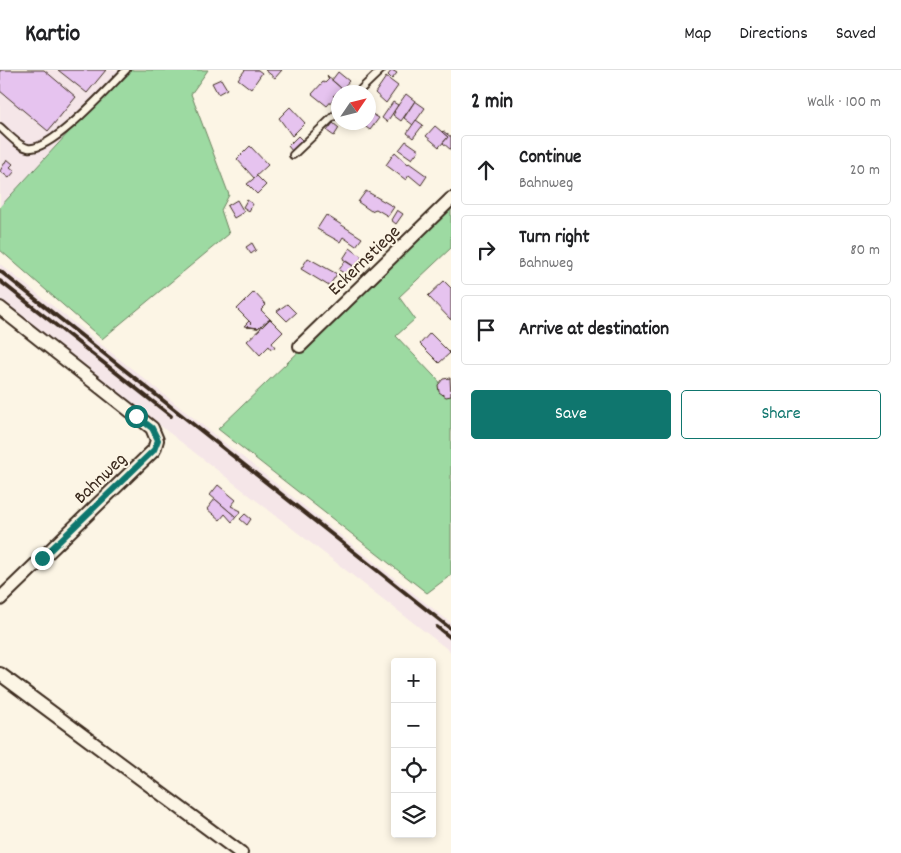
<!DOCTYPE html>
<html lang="en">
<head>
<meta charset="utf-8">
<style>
  body { margin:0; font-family:Dekko,sans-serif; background:#f6f6f6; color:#202124 }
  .controls { position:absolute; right:15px; bottom:15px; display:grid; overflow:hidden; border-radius:5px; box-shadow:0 2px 8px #0003 }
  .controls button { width:45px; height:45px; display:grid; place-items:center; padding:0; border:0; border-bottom:1px solid #e0e0e0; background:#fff; color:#202124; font:25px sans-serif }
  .compass { position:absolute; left:331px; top:15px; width:45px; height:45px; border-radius:50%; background:#fff; box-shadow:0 2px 8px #0003; rotate:55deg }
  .stop { position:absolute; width:15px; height:15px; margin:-11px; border:4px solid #0f766e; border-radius:50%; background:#fff }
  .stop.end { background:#0f766e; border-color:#fff; box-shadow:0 1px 5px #0008 }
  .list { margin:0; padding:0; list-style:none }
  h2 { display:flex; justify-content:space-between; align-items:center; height:65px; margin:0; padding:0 20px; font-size:21px }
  h2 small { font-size:16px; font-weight:400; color:#757577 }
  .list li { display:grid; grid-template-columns:32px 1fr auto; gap:15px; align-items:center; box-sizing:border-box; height:70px; margin:0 10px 10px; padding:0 10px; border:1px solid #e0e0e0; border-radius:5px }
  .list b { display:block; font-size:19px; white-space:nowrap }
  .list p { margin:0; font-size:16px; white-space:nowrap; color:#757577 }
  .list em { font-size:16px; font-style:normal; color:#757577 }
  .actions { display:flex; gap:10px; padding:15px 20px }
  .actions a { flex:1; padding:11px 0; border:1px solid #0f766e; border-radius:5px; text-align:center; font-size:18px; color:#0f766e }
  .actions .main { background:#0f766e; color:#fff }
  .icon { flex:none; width:28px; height:28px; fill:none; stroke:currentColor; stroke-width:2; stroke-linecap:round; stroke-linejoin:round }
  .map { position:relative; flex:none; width:451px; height:783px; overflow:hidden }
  header { display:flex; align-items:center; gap:30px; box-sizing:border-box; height:70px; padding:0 25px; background:#fff; border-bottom:1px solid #e0e0e0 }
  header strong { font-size:24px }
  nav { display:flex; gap:28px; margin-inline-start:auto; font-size:18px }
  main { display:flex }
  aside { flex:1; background:#fff }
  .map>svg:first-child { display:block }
  .built { fill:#f5e6e8 }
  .green { fill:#9ddaa2; stroke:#6c8260 }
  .building { fill:#e6c3ef; stroke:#3b2a1e }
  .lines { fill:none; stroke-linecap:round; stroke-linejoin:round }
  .lane-casing { stroke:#3b2a1e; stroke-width:10 }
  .street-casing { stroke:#3b2a1e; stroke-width:16 }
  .lane { stroke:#fcf5e5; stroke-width:6 }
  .street { stroke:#fcf5e5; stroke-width:12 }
  .rail { stroke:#3b2a1e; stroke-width:4 }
  .route { stroke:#0f766e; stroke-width:6 }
  .labels { text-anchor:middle; stroke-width:4; stroke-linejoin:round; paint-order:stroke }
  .street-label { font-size:19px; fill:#3b2a1e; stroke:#fcf5e5 }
</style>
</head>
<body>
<header>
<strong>Kartio</strong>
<nav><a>Map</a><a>Directions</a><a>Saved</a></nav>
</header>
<main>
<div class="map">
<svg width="451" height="783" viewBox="0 0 451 783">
  <rect width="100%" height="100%" fill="#fcf5e5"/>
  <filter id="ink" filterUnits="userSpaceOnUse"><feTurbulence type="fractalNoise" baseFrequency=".02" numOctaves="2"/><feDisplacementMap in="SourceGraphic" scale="10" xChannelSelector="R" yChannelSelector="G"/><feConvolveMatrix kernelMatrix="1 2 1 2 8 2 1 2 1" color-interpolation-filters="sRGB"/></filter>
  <g filter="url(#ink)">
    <!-- built -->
    <g class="built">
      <path d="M0,0H126L0,137Z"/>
      <path d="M0,194L451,553V582L0,231Z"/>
    </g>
    <!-- green -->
    <g class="green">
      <path d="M126,0H208L191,24L229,125L221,140L229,164L102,269L0,180V137Z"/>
      <path d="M451,136V178L399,227L415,249L396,266L451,324V505L427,523L218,359Z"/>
    </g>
    <!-- building -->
    <g class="building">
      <path d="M0,0H44L76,27L48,61L0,21Z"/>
      <path d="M58,0H106L87,23Z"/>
      <path d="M258,0L262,3L251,19L238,9L245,0Z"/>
      <path d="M265,0H282L275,8Z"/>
      <path d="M392,0L397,3L392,9L388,5Z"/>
      <path d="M338,2L349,11L342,19L332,10Z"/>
      <path d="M327,6L342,19L333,26L335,27L327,36L312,24L323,12L325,13L329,9Z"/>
      <path d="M386,7L398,16L386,33L375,23Z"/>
      <path d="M221,9L227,19L218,24L212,13Z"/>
      <path d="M406,24L415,31L401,51L393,45L395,42L394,41Z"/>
      <path d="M415,31L425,38L413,55L404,48Z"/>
      <path d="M393,32L398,35L387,52L382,48Z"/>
      <path d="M290,37L305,53L292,66L279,48Z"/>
      <path d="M372,44L379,48L370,60L363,55L368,52Z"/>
      <path d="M416,50L423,55L413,68L407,63Z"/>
      <path d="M333,53L339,58L334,66L327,61Z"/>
      <path d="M435,56L448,67L439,77L426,66Z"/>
      <path d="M443,61L451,67V80L443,73L448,67L442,62Z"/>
      <path d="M298,66L303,71L292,81L288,76Z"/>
      <path d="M406,71L419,80L412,89L399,80Z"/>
      <path d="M250,76L268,95L254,108L237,89Z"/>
      <path d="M395,82L408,94L409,93L427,106L421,115L409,105L406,110L386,95Z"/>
      <path d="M7,89L13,94L10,97L15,101L9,108L0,101Z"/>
      <path d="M257,106L266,115L257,124L247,114Z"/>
      <path d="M366,121L394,137L388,146L376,139L371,141L358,132Z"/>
      <path d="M237,130L244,142L234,148L227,136Z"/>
      <path d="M247,130L253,134L249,141L243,137Z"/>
      <path d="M397,140L403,144L396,154L391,150Z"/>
      <path d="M326,145L362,168L356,176L343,167L340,172L317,159Z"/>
      <path d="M252,173L256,180L251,184L246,177Z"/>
      <path d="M350,178L362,187L355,197L343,189Z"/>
      <path d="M308,188L337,204L329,216L301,199Z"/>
      <path d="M345,191L356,198L350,207L339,200Z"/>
      <path d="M444,211L451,218V250L428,226Z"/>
      <path d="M254,222L266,235L261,240L270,249L258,258L247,257L251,253L237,239Z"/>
      <path d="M287,234L296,243L287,251L277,241Z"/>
      <path d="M270,249L283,262L272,273L275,277L271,279L269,276L260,285L247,271L261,258L260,256L258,258L244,256L249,251L251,253L247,257L258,258L261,255L262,257Z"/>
      <path d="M430,263L450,283L439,293L420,274Z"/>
      <path d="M450,308L451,326L446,327L439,322L438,315L443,309Z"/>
      <path d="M218,415L236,430L231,436L241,441L236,447L210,425Z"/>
      <path d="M215,429L236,447L232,452L225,444L220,450L207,439Z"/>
      <path d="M245,444L251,449L247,455L240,449Z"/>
    </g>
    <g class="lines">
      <defs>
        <g id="lane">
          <path d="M358,22L381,0"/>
          <path d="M0,57C7,63 18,76 28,78C51,82 109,17 126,0"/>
          <path d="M293,85L338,42"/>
        </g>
        <g id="street">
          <path d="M0,238L152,358L157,370L154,380L0,529"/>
          <path d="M300,276L451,129"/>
          <path d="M0,604L241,783"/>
        </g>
      </defs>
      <!-- lane casing -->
      <use href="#lane" class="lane-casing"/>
      <!-- street casing -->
      <use href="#street" class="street-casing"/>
      <!-- lane -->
      <use href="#lane" class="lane"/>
      <!-- street -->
      <use href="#street" class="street"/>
      <!-- rail -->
      <g class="rail">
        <path d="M0,201L451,559"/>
        <path d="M0,211L171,346"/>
        <path d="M437,557L451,568"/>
      </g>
    </g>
  </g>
  <g class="lines" filter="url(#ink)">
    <!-- route -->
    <path class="route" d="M42,488L154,380L158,370L152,358L136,346"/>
  </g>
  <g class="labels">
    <!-- street labels -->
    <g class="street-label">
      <text transform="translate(363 189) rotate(-44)" y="7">Eckernstiege</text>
      <text transform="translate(99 407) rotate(-44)" y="7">Bahnweg</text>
    </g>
  </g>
</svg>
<div class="controls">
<button>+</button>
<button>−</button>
<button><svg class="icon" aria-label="locate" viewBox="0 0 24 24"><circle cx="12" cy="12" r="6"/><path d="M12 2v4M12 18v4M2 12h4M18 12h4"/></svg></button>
<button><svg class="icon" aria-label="layers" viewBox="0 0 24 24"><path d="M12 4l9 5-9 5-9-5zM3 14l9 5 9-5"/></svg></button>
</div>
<svg class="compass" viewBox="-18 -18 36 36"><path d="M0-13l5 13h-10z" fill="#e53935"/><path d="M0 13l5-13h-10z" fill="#757577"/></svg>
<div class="stop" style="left:136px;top:346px"></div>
<div class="stop end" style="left:42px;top:488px"></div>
</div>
<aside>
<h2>2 min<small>Walk · 100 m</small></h2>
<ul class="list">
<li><svg class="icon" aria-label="ahead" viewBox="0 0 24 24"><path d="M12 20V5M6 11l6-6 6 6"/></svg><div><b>Continue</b><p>Bahnweg</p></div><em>20 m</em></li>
<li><svg class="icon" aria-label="right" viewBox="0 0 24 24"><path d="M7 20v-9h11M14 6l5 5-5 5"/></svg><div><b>Turn right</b><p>Bahnweg</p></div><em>80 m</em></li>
<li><svg class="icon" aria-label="arrive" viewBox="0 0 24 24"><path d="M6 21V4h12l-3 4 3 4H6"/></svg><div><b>Arrive at destination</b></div></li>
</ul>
<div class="actions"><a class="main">Save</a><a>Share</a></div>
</aside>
</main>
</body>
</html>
